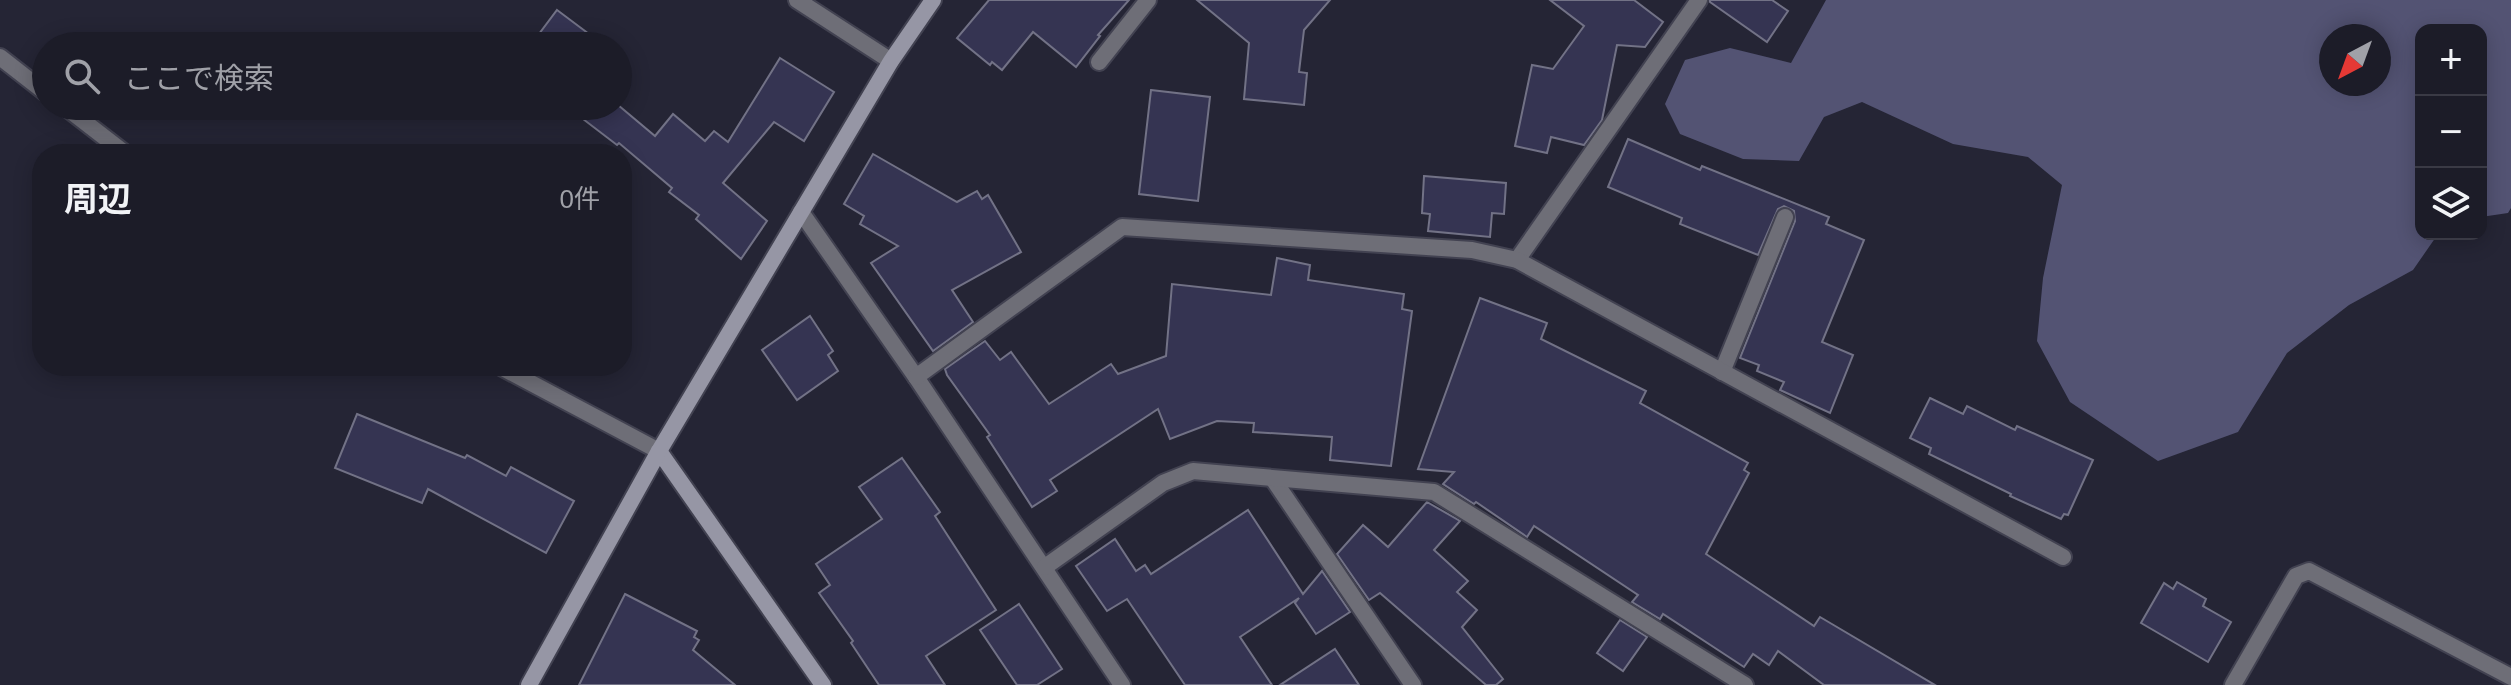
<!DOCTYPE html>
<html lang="ja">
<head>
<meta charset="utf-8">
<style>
  body { margin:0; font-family:Arial,"Noto Sans JP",sans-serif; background:#292934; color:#f1f3f6 }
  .controls { position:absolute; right:24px; top:24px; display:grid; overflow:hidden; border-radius:16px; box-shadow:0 4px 20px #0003 }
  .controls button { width:72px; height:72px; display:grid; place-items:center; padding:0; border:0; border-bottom:2px solid #3a3a45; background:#1c1c28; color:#f1f3f6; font:40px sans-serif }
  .compass { position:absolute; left:2319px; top:24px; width:72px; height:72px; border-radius:50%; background:#1c1c28; box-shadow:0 4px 20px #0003; rotate:221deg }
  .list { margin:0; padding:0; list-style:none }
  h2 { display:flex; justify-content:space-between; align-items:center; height:104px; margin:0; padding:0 32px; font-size:34px }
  h2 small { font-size:26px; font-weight:400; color:#a0a1a8 }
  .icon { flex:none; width:44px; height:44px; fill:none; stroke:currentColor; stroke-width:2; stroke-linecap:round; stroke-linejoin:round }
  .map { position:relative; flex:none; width:2511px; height:685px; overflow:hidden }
  .search { position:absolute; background:#1c1c28; box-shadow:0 4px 20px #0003; left:32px; top:32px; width:600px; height:88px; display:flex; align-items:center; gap:20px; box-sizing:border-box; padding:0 28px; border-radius:44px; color:#a0a1a8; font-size:30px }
  .panel { position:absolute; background:#1c1c28; box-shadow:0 4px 20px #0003; left:32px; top:144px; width:600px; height:232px; border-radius:32px }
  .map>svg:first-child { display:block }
  .forest { fill:#535373; fill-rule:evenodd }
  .building { fill:#353452; stroke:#727286; stroke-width:2 }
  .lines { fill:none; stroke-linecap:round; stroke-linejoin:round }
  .lane-casing { stroke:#424251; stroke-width:20 }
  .street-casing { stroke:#424251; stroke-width:20 }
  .secondary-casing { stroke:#424251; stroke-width:20 }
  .lane { stroke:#6e6e77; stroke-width:16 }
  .street { stroke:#6e6e77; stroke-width:16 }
  .secondary { stroke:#9696a5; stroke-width:16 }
</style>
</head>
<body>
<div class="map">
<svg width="2511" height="685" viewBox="0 0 2511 685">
  <rect width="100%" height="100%" fill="#252535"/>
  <!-- forest -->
  <path class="forest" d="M1826,0H2511V208L2508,213L2481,217V30H2421V234H2438L2413,270L2349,305L2287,353L2238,432L2158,461L2070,402L2037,341L2043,278L2062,185L2028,157L1953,144L1862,102L1824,117L1799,161L1743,159L1680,134L1665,104L1685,60L1730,48L1791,63ZM2331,36H2379V84H2331Z"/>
  <!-- building -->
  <g class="building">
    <path d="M989,0H1129L1098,35L1100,36L1076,67L1033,32L1002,70L992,62L990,65L957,38Z"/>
    <path d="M1197,0H1330L1304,30L1299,72L1307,73L1304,105L1244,99L1249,43Z"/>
    <path d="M1550,0H1634L1663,22L1645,47L1617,45L1602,120L1584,145L1551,137L1547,153L1515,146L1532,65L1553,69L1584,26Z"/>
    <path d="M1710,0H1772L1788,11L1767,42L1710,2Z"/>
    <path d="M557,10L605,46H530Z"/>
    <path d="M780,58L834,92L804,141L774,122L723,183L767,221L741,259L696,219L699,215L669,192L672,188L619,143L617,145L566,106L618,105L655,136L673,114L705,141L714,131L728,142Z"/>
    <path d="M1151,90L1210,97L1198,201L1139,194Z"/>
    <path d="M1628,139L1700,170L1702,166L1829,217L1826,224L1864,240L1822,342L1853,355L1830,413L1780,390L1784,382L1757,371L1759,365L1740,358L1795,221L1794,211L1784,206L1778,209L1758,255L1680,224L1682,218L1608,187Z"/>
    <path d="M873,154L957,202L977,191L982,199L988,195L1021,252L952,290L973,322L933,351L871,263L898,246L860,224L864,216L844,204Z"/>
    <path d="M1424,176L1506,183L1504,214L1492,213L1490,237L1428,231L1430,214L1422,213Z"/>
    <path d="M1277,258L1310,265L1308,280L1404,294L1402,309L1412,311L1391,466L1330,460L1332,437L1253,432L1254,423L1217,421L1170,439L1158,409L1050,480L1057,491L1032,507L987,437L990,435L947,375L945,369L985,341L1000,360L1011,352L1049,404L1111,364L1118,374L1166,356L1172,284L1271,295Z"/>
    <path d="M1480,298L1547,323L1541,339L1646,391L1640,403L1748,463L1744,470L1749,473L1706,554L1814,626L1820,617L1935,685H1824L1778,651L1769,665L1753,654L1744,667L1663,614L1660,619L1632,602L1638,595L1534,526L1527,537L1476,502L1474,504L1443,484L1454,472L1418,469Z"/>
    <path d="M810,316L833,351L828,355L838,371L797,400L762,350Z"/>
    <path d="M1930,398L1963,414L1967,406L2015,430L2017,426L2093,460L2068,515L2064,514L2061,519L2010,496L2011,494L1929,454L1931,448L1910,438Z"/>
    <path d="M357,414L465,458L467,455L506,476L511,467L574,501L546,553L428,489L422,503L335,468Z"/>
    <path d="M902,458L940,512L935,516L996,610L926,656L945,685H879L851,643L853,641L819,593L830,585L816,564L882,519L859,487Z"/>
    <path d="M1427,502L1460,521L1434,550L1468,581L1457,592L1477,610L1462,627L1503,679L1496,685H1486L1380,593L1369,600L1337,554L1363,525L1388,547Z"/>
    <path d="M1248,510L1303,594L1322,571L1350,612L1316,634L1295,603L1299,598L1240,637L1272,685H1185L1127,599L1107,611L1076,566L1115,539L1136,571L1145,565L1151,574Z"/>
    <path d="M2177,582L2206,599L2203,606L2231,622L2208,662L2141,623L2164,583L2173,589Z"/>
    <path d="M625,594L697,631L694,637L699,640L693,650L735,685H579Z"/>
    <path d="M1019,604L1062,669L1037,685H1017L980,630Z"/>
    <path d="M1620,620L1647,637L1623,671L1597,653Z"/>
    <path d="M1335,649L1359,685H1280Z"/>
  </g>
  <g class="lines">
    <defs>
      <path id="lane" d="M1722,372L1785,217"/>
      <g id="street">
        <path d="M797,0L891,61"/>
        <path d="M0,57L46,93"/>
        <path d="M1099,62L1148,0"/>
        <path d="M64,106L126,154"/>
        <path d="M801,212L916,377L1122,685"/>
        <path d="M1517,260L1699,0"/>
        <path d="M499,366L659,451"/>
        <path d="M916,377L1122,227L1472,250L1517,260L2063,557"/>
        <path d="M1273,479L1413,685"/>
        <path d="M1045,567L1163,483L1193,471L1434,492L1745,685"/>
        <path d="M2233,685L2296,576L2309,571L2511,677"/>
      </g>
      <g id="secondary">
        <path d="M659,451L823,685"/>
        <path d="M529,685L659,451L891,61L933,0"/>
      </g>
    </defs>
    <!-- lane casing -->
    <use href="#lane" class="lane-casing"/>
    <!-- street casing -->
    <use href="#street" class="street-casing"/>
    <!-- secondary casing -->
    <use href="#secondary" class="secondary-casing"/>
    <!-- lane -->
    <use href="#lane" class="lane"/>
    <!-- street -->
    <use href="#street" class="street"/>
    <!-- secondary -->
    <use href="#secondary" class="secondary"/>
  </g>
</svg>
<div class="controls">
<button>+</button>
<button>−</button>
<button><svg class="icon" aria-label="layers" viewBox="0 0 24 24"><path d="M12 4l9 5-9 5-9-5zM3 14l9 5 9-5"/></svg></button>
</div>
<svg class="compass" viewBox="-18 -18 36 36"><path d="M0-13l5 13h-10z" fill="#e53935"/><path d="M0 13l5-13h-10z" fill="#a0a1a8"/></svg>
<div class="search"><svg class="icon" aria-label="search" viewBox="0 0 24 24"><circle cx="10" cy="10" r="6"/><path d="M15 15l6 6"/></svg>ここで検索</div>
<section class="panel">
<h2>周辺<small>0件</small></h2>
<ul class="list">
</ul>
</section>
</div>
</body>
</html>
